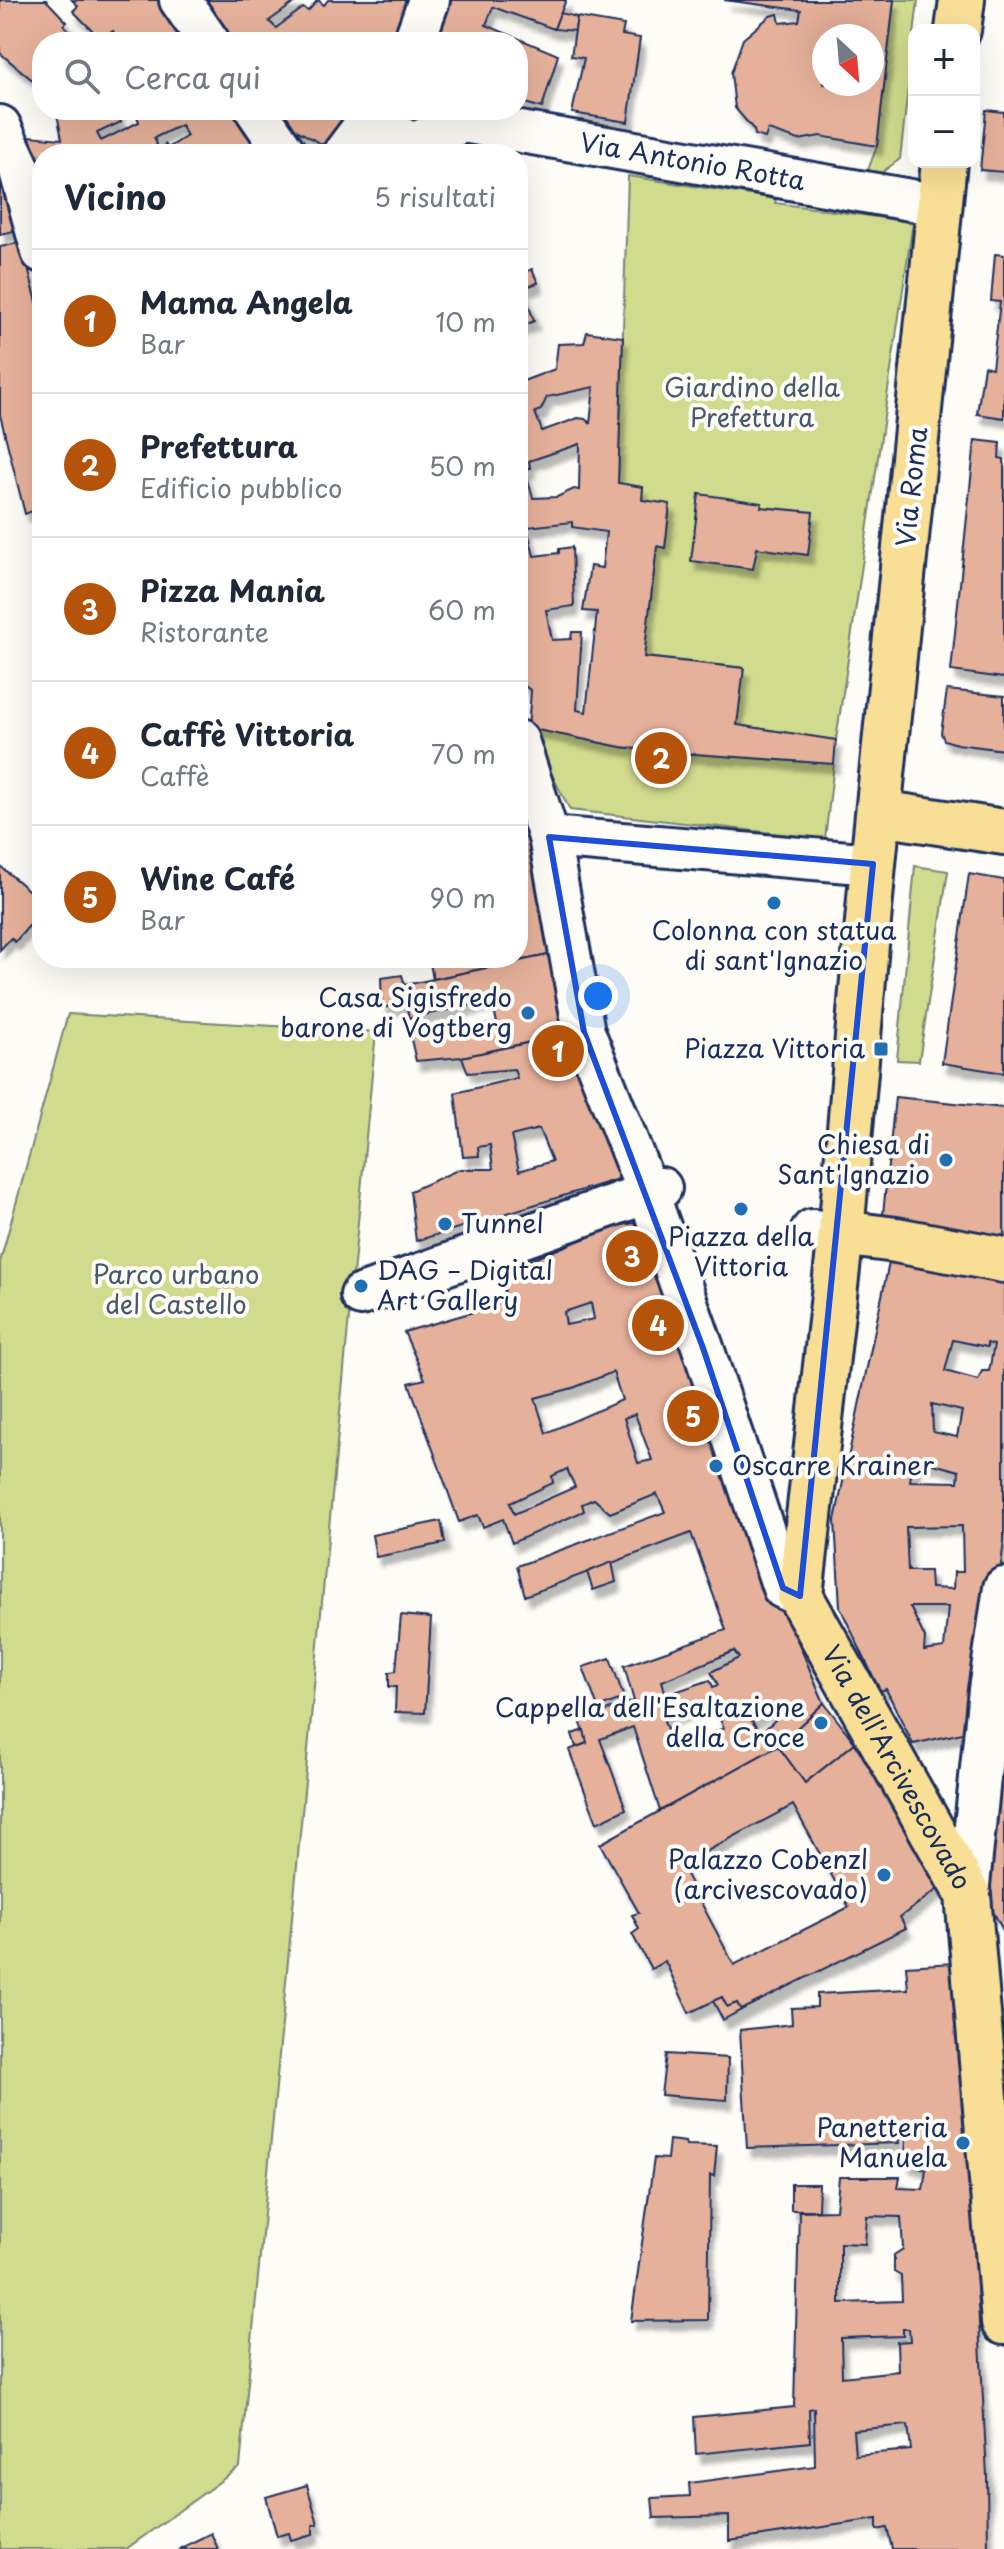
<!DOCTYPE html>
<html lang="it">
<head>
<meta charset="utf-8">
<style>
  body { margin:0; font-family:"Playpen Sans",sans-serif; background:#f6f6f7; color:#1f2937 }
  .controls { position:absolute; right:24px; top:24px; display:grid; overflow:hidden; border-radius:16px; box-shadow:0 8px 32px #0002 }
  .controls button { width:72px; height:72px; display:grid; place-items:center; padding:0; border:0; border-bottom:2px solid #e0e1e3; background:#fff; color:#1f2937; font:40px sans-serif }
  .compass { position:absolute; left:812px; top:24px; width:72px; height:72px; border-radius:50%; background:#fff; box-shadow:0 8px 32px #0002; rotate:154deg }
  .you { position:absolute; left:598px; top:996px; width:28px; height:28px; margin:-20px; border:6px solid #fff; border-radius:50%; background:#1a73e8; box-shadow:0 0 0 12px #1a73e833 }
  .badge { display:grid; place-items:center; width:52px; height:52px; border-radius:50%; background:#b45309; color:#fff; font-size:26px; font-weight:700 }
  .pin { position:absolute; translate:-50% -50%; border:4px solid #fff; box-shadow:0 2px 8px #0006 }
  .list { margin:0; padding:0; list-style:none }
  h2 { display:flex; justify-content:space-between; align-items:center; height:104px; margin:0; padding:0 32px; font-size:34px }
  h2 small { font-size:26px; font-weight:400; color:#747a83 }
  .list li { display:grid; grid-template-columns:52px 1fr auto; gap:24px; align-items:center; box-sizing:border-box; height:144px; padding:0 32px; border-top:2px solid #e0e1e3 }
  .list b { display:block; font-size:30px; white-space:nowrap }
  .list p { margin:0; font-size:26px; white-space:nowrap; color:#747a83 }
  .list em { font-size:26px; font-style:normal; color:#747a83 }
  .icon { flex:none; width:44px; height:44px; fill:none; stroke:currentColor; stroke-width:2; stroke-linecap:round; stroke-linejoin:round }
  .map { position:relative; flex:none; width:1004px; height:2549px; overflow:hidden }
  .search { position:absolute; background:#fff; box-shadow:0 8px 32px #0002; left:32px; top:32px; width:496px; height:88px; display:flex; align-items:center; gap:20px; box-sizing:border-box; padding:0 28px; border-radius:32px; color:#747a83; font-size:30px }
  .panel { position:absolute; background:#fff; box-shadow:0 8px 32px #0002; left:32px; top:144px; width:496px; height:824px; border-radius:32px }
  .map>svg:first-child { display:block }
  .green { fill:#d0db8e; stroke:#768576; stroke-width:2 }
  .building { fill:#e6b19a; stroke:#1b2f5e; stroke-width:2; fill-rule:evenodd; filter:url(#shadow) }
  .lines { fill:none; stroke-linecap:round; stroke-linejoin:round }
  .minor-casing { stroke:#1b2f5e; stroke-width:46 }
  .major-casing { stroke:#1b2f5e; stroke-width:50 }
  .minor { stroke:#fdfcf7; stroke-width:40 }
  .major { stroke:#f9df96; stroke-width:44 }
  .marked { fill:none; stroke:#1d4ed8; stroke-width:6; stroke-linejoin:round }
  .poi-dot { fill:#1f6fb2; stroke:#fdfcf7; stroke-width:3 }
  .labels { text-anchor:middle; stroke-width:8; stroke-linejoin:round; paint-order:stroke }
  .street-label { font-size:26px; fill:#1b2f5e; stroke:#fdfcf7 }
  .park-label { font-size:26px; fill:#485a6a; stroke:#fdfcf7 }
  .poi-label { font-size:26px; fill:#1b2f5e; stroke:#fdfcf7; text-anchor:end }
</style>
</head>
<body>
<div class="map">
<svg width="1004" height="2549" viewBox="0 0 1004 2549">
  <defs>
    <filter id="shadow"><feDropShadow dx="5" dy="9" stdDeviation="2" flood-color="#0004"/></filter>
  </defs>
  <rect width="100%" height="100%" fill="#fdfcf7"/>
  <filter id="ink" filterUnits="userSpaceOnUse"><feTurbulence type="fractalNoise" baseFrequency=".0125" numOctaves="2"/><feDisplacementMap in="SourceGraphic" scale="16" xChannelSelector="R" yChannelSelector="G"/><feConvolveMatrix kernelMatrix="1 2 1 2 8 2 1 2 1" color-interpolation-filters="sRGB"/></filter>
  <g filter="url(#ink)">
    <!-- green -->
    <g class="green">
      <path d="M894,0H918L900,159L881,173L868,170L877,146Z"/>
      <path d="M628,176L776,199L775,203L913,222L836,740L737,725L743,668L644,657L657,546L665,547L670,504L642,500L643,487L618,483Z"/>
      <path d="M528,728L621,747L653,751L834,764L825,839L570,810Z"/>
      <path d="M915,866L948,871L919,1061L897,1060Z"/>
      <path d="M68,1014L376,1032L240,2467L126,2549H0V1262Z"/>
    </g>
    <!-- building -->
    <g class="building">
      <path d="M0,0H46L67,22L64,25L79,42L92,30L73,11L78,6L72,0H167L194,42H120L113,31L104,37L109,42H42V88L0,53Z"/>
      <path d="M191,0H298L269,21L276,28L303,8L308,11L318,0L324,5L328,0H407L399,23L403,25L398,42H220Z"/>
      <path d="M448,0H566L554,29L493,7L486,25L558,55L542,108L518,101V42H431Z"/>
      <path d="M724,0H894L877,146L820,136L799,140L768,130L765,138L755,135L754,130L735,108L731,73L743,39L770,16L778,14L780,23L799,21L801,10ZM824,36H872V84H824Z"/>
      <path d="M560,13L577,17L575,31L554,29Z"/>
      <path d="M577,17L624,25L622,35L640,38L628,122L572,113L584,58L571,56Z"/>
      <path d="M68,110H117L121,122L97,133L101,141L139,122L136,113L140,110H237L265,154H160L165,144L168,148L187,136L181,125L154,138L157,144L151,154H42V171L35,170L30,136L62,139L57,114H73Z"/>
      <path d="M271,110H369L338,153L293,128Z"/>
      <path d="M986,110L1004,112V172L980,170Z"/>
      <path d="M0,159L19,230L0,234Z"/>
      <path d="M28,241L24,253L42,321V507L25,514L0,415V247Z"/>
      <path d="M995,254L1004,255V418L977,414L984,366L992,368L1000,302L991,301Z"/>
      <path d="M532,269L538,283L523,288L518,275Z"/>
      <path d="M523,288L534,321L518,328V290Z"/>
      <path d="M587,332L623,337L618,483L643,487L642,500L670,504L665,548L657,546L644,657L744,668L737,725L836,740L834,764L653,751L621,747L528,728L531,691L518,680V383L555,369L558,344L584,343ZM594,387L590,423L585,419L578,418L542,431L535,412L541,410L547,397ZM580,444L579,490L574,489L557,497L533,498L525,470L530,468L529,461ZM572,522V527L606,532L602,568L590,566L583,611L597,612L586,712L577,710L582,632H572L571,639L552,640L546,610L574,606L572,547L559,549V553L534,556L527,527Z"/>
      <path d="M975,440L1000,443L999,458L1004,459V678L951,671Z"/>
      <path d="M699,494L762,503L761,507L813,512L808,555L757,548L753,569L691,561Z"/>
      <path d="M947,690L1004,696V750L957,744L944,740L941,733Z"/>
      <path d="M518,790L542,858L553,954L433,979L429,958H518Z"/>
      <path d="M0,866L35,896L31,901L42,908V911L15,942L11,938L0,950Z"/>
      <path d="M969,874L1004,880V1073L942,1063Z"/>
      <path d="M553,954L564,1035L462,1057L416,1061L410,1035L497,1023L492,1001L409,1018L406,1003L382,1008L381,978L402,975L405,985Z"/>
      <path d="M564,1035L631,1175L416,1241L410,1191L460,1169H493L490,1145L478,1147L479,1156L463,1157L455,1093L517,1078L514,1069L468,1073L462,1057ZM539,1129L552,1161L519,1171L511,1136Z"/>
      <path d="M895,1097L1004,1108V1241L882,1224Z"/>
      <path d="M649,1221L784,1609L824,1703L778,1746L660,1811L633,1727L600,1739L626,1809L597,1823L569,1750L587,1743L580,1720L634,1701L624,1666L726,1630L691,1533L525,1596L517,1566L665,1512L657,1494L610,1513L594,1499L582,1504L584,1511L512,1543L503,1519L483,1527L478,1515L459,1522L409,1383L425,1379L404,1332L508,1302L499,1273L615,1226ZM591,1303L594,1319L566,1325L564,1312ZM613,1372L622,1400L546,1433L535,1398L573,1388ZM635,1414L652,1460L638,1463L624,1418ZM567,1469L575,1487L514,1514L510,1503L553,1483L552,1476ZM734,1651L739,1658L711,1672L718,1685L713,1687L710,1680L666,1695L662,1681ZM712,1702L724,1728L675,1749L663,1719ZM769,1709L776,1719L761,1733L751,1720Z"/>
      <path d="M891,1253L1004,1273V1541L980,1729L913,1744L886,1689L880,1691L840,1607L835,1520ZM953,1340L987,1347V1343L994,1345L989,1371H982L978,1380L945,1371ZM932,1404L962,1411L957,1437L933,1432ZM919,1460L959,1471L958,1482L910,1481L912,1469L915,1470ZM962,1526L963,1572H954L953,1589L931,1588L930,1571H908L906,1527ZM910,1607H948L944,1648L924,1651L925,1638Z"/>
      <path d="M441,1521L445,1543L376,1557L372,1535Z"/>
      <path d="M612,1562L616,1582L593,1590L587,1572Z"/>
      <path d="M401,1615L431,1618L425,1713L395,1712L396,1687H389V1672L396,1671Z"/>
      <path d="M610,1658L624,1698L598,1708L583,1667Z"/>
      <path d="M1004,1699V1932L983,1893Z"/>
      <path d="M824,1703L855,1743L805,1783L778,1746Z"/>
      <path d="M584,1730L587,1743L576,1747L572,1734Z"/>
      <path d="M855,1743L942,1886L900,1917L906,1928L741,2010L737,2003L727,2007L722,1997L689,2013L665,1961L651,1969L632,1934L639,1929L632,1915L639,1913L600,1844L778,1746L805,1783ZM793,1805L849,1907L734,1965L681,1865Z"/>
      <path d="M954,1963L963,2014L987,2476L988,2549H892L887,2528L877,2530V2519L729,2541V2516L654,2518L652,2498L690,2496L689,2483L815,2466L814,2408L809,2409L810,2442L696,2454L694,2417L794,2407L799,2211L836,2210L839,2177H900L898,2188L923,2189L926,2169L905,2163L906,2129L897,2130L899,2143L747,2148L740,2030L792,2024L791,2008L817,2007V1994L908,1989L906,1966ZM867,2216L901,2217L903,2249L894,2255V2272L901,2276L902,2301L840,2303V2243L865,2244ZM903,2329H909L910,2341L897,2342L898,2371L842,2377L841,2338L903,2336ZM908,2425L911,2450L855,2455L853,2430Z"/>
      <path d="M722,1997L727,2007L737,2003L741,2010L723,2020L713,2001Z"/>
      <path d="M666,2054L728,2058L727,2100L661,2095Z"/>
      <path d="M669,2140L685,2142L686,2145L717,2146L714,2176L710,2175L708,2320L631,2321L654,2158L667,2159Z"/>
      <path d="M791,2184H819L818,2210H791Z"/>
      <path d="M307,2485L318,2524L313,2525V2534L291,2540L289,2533L277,2536L266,2497Z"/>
      <path d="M211,2533L218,2549H179Z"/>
    </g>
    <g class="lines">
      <defs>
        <g id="minor">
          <path d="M180,0L209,42"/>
          <path d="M414,42L429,0"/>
          <path d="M256,110L286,154"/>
          <path id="s1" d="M448,110L463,122L939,205"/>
          <path d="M369,120L409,142H417L463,122"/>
          <path d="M0,126L19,167L42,252"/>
          <path d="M343,154L376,110"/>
          <path d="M518,741L549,837L584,1032L648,1193L703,1348L783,1588L800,1596"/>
          <path d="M549,837L873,864"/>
          <path d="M812,1230L841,1233"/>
          <path d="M361,1295L661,1188"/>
          <path d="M968,1895L989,1690L1004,1588"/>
        </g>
        <g id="major">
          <path d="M958,30L962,0"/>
          <path id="s2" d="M944,162L873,864L841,1233L800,1596L968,1895L1004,2322"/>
          <path d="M880,813L1004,832"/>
          <path d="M841,1233L896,1240L1004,1260"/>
        </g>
      </defs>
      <!-- minor casing -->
      <use href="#minor" class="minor-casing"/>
      <!-- major casing -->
      <use href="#major" class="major-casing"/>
      <!-- minor -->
      <use href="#minor" class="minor"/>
      <!-- major -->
      <use href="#major" class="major"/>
    </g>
  </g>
  <!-- marked area -->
  <path class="marked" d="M549,837L873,864L800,1596L783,1588L703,1348L584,1032Z"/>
  <!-- markers -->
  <g class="poi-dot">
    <circle cx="774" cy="903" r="8"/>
    <circle cx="528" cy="1013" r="8"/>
    <rect x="873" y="1041" width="16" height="16" rx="4"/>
    <circle cx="946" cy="1160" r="8"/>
    <circle cx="741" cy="1209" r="8"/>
    <circle cx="445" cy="1224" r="8"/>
    <circle cx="361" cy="1286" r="8"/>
    <circle cx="716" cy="1466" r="8"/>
    <circle cx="821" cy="1723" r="8"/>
    <circle cx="884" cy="1875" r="8"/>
    <circle cx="963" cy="2143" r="8"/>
  </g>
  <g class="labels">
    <!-- street labels -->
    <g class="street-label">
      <text dy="9" stroke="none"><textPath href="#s1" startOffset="252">Via Antonio Rotta</textPath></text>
      <text transform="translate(912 487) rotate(-84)" y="9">Via Roma</text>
      <text dy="9" stroke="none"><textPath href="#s2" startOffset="1638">Via dell'Arcivescovado</textPath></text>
    </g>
    <!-- park labels -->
    <g class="park-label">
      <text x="752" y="397">Giardino della<tspan x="752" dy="30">Prefettura</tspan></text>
      <text x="176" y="1284">Parco urbano<tspan x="176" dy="30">del Castello</tspan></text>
    </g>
    <!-- poi labels -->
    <g class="poi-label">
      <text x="774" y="940" text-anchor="middle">Colonna con statua<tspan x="774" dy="30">di sant'Ignazio</tspan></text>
      <text x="512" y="1007">Casa Sigisfredo<tspan x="512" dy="30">barone di Vogtberg</tspan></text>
      <text x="865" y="1058">Piazza Vittoria</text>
      <text x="930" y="1154">Chiesa di<tspan x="930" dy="30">Sant'Ignazio</tspan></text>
      <text x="461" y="1233" text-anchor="start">Tunnel</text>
      <text x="741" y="1246" text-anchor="middle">Piazza della<tspan x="741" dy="30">Vittoria</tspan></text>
      <text x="377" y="1280" text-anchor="start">DAG – Digital<tspan x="377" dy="30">Art Gallery</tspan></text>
      <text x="732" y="1475" text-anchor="start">Oscarre Krainer</text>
      <text x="805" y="1717">Cappella dell'Esaltazione<tspan x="805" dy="30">della Croce</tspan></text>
      <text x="868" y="1869">Palazzo Cobenzl<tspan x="868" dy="30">(arcivescovado)</tspan></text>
      <text x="947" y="2137">Panetteria<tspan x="947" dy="30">Manuela</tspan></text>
    </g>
  </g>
</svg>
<div class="controls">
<button>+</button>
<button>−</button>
</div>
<svg class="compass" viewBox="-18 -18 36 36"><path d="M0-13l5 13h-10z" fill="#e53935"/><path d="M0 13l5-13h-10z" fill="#747a83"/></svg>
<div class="you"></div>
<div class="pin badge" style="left:558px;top:1051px">1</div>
<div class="pin badge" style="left:661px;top:758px">2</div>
<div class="pin badge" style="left:632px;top:1256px">3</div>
<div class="pin badge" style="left:658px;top:1325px">4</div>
<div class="pin badge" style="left:693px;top:1416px">5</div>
<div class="search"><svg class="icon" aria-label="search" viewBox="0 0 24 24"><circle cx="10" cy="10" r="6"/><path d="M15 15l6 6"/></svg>Cerca qui</div>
<section class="panel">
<h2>Vicino<small>5 risultati</small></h2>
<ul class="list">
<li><span class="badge">1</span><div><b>Mama Angela</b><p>Bar</p></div><em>10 m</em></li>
<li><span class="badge">2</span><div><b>Prefettura</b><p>Edificio pubblico</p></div><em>50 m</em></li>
<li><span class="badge">3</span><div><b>Pizza Mania</b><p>Ristorante</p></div><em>60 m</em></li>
<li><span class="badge">4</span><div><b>Caffè Vittoria</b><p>Caffè</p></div><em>70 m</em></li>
<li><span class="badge">5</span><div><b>Wine Café</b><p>Bar</p></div><em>90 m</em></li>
</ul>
</section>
</div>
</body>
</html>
